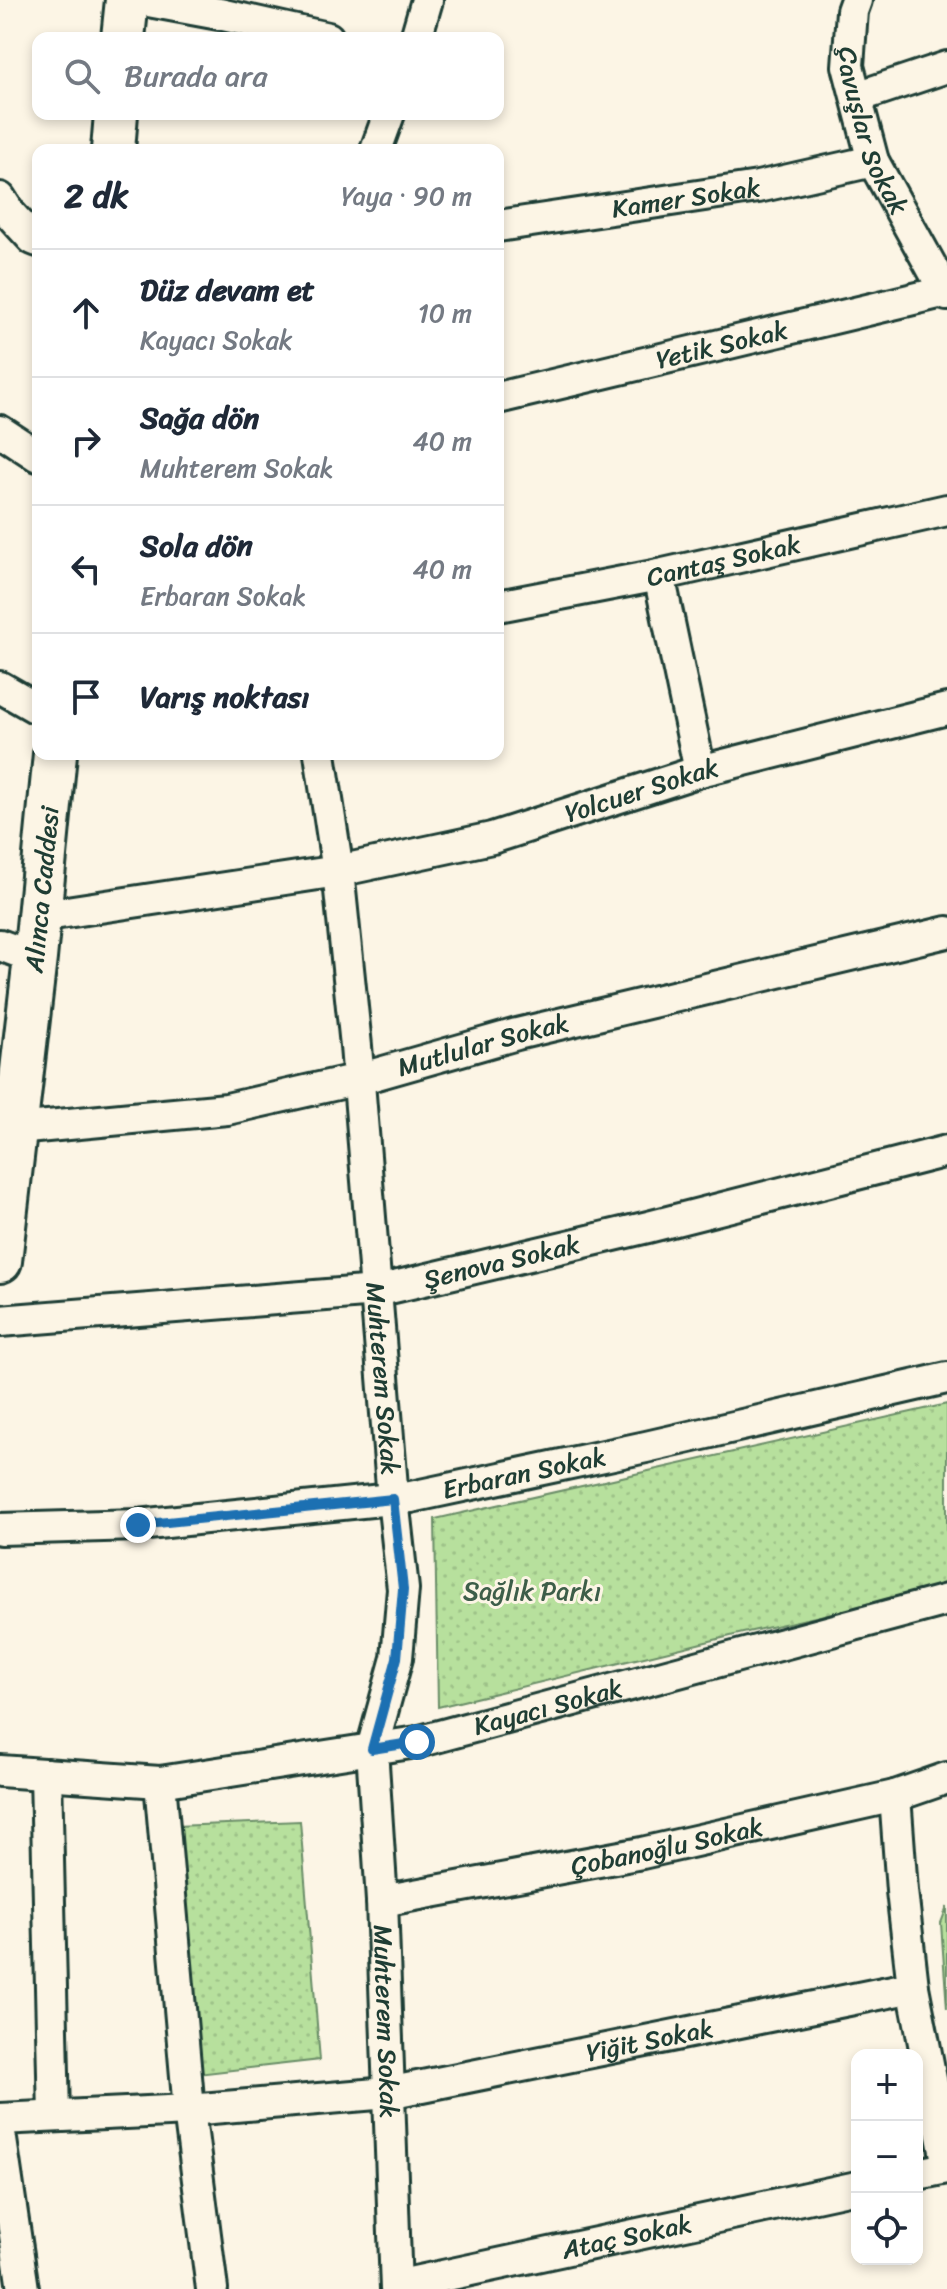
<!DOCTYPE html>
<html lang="tr">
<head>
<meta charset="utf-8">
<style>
  body { margin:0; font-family:Sriracha,sans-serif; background:#f2f2f3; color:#1f2937 }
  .controls { position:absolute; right:24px; bottom:24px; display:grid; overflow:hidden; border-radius:16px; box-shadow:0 4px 12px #0003 }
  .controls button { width:72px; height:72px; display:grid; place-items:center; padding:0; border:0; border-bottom:2px solid #e0e1e3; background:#fff; color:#1f2937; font:40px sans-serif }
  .stop { position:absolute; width:24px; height:24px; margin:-18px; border:6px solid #1f6fb2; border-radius:50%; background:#fff }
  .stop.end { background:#1f6fb2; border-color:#fff; box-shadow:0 2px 8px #0008 }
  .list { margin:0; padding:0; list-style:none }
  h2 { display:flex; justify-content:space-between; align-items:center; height:104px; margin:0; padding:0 32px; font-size:34px }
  h2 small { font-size:26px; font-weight:400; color:#747a83 }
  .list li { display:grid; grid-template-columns:52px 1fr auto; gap:24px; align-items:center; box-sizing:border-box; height:128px; padding:0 32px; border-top:2px solid #e0e1e3 }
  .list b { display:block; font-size:30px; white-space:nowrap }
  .list p { margin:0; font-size:26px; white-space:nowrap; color:#747a83 }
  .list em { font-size:26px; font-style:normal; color:#747a83 }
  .icon { flex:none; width:44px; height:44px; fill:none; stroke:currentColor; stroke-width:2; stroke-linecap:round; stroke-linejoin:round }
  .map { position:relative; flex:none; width:947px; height:2289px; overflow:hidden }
  .search { position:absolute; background:#fff; box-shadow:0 4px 12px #0003; left:32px; top:32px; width:472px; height:88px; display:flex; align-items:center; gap:20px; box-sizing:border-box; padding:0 28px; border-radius:16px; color:#747a83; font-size:30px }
  .panel { position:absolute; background:#fff; box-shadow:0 4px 12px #0003; left:32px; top:144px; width:472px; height:616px; border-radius:16px }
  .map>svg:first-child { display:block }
  .park { fill:url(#park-dots); stroke:#6b8e68; stroke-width:2 }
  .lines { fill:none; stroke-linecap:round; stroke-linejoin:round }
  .street-casing { stroke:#1f3d34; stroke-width:36 }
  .secondary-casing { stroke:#1f3d34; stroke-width:48 }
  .street { stroke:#fcf5e5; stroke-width:30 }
  .secondary { stroke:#fcf5e5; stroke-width:42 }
  .route { stroke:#1f6fb2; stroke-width:10 }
  .labels { text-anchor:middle; stroke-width:6; stroke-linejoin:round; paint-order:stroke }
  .street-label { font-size:26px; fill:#1f3d34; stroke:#fcf5e5 }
  .park-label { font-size:26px; fill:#3d5e49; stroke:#fcf5e5 }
</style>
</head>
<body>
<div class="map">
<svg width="947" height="2289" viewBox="0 0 947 2289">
  <defs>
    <pattern id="park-dots" width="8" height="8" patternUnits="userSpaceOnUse" patternTransform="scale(2)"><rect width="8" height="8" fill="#b7e09d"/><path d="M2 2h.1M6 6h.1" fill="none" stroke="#9dc188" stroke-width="1.8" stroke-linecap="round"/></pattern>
  </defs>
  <rect width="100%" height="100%" fill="#fcf5e5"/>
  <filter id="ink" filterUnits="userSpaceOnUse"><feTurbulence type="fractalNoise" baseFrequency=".0125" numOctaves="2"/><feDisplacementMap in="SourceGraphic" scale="16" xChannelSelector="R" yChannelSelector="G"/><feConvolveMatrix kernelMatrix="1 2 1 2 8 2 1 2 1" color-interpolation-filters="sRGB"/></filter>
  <g filter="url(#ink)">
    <!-- park -->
    <g class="park">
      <path d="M947,1404V1588L743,1633L438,1707L435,1519Z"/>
      <path d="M300,1821L320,2060L198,2074L175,1826Z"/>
      <path d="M947,1907V2009L941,1923Z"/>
    </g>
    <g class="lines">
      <defs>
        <g id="street">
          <path d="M143,0L219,14L328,38"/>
          <path id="s1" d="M856,0L852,11L848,66L873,161L947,295"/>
          <path d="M416,38L427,0"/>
          <path d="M857,97L947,67"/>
          <path d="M376,150L389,114"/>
          <path d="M0,198L11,215L33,239L38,241"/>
          <path id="s2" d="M498,226L758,187L873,161"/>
          <path id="s3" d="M498,398L947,291"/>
          <path d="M0,431L38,456"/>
          <path d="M659,575L700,771"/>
          <path id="s4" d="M498,606L659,575L947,510"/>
          <path d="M0,687L35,707H38"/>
          <path id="s5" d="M320,754L338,871L356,1046L393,1499L403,1589L397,1658L372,1749L382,1901L396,2289"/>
          <path id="s6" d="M40,916L338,871L492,838L700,771L947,709"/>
          <path d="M0,945L35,958"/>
          <path id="s7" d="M16,1129L227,1109L359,1079L517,1034L947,932"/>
          <path id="s8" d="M0,1321L377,1291L648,1227L947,1151"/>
          <path id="s9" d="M0,1529L138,1525L411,1497L646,1447L947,1378"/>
          <path id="s10" d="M0,1771L160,1782L417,1742L947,1600"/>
          <path d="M46,1774L54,2116"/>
          <path d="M160,1782L189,2110L212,2289"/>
          <path d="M895,1796L902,1891L913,1987L947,2161"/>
          <path id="s11" d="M382,1901L642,1853L895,1796L947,1778"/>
          <path id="s12" d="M0,2119L189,2110L388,2093L913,1987"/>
          <path d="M0,2133L23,2289"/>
          <path d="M917,2174L947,2168"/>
          <path id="s13" d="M396,2286L857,2187"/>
        </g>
        <g id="secondary">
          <path d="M123,38L127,0"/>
          <path d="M113,150L116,114"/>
          <path id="s14" d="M0,1261L35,958L55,754"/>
        </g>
      </defs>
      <!-- street casing -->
      <use href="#street" class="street-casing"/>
      <!-- secondary casing -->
      <use href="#secondary" class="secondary-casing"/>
      <!-- street -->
      <use href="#street" class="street"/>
      <!-- secondary -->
      <use href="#secondary" class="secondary"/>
    </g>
  </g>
  <g class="lines" filter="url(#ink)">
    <!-- route -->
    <path class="route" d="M138,1525L393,1499L403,1589L397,1658L372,1749L417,1742"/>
  </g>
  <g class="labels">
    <!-- street labels -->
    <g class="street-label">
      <text dy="9" stroke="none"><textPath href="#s1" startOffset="136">Çavuşlar Sokak</textPath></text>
      <text dy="9" stroke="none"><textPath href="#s2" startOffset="190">Kamer Sokak</textPath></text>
      <text dy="9" stroke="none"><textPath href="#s3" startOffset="230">Yetik Sokak</textPath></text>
      <text dy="9" stroke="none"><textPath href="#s4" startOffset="230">Cantaş Sokak</textPath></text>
      <text dy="9" stroke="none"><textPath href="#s6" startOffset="616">Yolcuer Sokak</textPath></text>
      <text dy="9" stroke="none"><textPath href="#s14" startOffset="374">Alınca Caddesi</textPath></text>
      <text dy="9" stroke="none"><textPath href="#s7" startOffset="476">Mutlular Sokak</textPath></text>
      <text dy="9" stroke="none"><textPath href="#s8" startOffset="506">Şenova Sokak</textPath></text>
      <text dy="9" stroke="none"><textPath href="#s5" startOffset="628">Muhterem Sokak</textPath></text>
      <text dy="9" stroke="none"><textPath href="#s9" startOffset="528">Erbaran Sokak</textPath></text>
      <text dy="9" stroke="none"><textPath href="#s10" startOffset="556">Kayacı Sokak</textPath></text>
      <text dy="9" stroke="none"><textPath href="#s11" startOffset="290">Çobanoğlu Sokak</textPath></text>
      <text dy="9" stroke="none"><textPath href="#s5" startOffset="1276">Muhterem Sokak</textPath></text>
      <text dy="9" stroke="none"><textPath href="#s12" startOffset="656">Yiğit Sokak</textPath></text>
      <text dy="9" stroke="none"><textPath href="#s13" startOffset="236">Ataç Sokak</textPath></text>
    </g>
    <!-- park labels -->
    <g class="park-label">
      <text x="532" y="1600">Sağlık Parkı</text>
    </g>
  </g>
</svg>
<div class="controls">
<button>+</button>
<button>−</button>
<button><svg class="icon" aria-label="locate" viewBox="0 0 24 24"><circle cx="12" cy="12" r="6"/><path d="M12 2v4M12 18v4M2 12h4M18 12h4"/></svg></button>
</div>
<div class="stop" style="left:417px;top:1742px"></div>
<div class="stop end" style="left:138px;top:1525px"></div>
<div class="search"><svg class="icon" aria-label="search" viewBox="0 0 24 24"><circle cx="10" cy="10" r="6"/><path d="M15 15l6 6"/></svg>Burada ara</div>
<section class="panel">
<h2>2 dk<small>Yaya · 90 m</small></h2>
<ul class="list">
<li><svg class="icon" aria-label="ahead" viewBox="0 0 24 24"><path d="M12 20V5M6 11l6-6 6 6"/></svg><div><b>Düz devam et</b><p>Kayacı Sokak</p></div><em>10 m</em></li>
<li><svg class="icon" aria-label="right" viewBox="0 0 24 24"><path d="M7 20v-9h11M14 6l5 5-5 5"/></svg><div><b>Sağa dön</b><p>Muhterem Sokak</p></div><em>40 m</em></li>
<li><svg class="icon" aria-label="left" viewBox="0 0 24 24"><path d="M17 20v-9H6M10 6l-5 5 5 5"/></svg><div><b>Sola dön</b><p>Erbaran Sokak</p></div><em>40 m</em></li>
<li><svg class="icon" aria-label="arrive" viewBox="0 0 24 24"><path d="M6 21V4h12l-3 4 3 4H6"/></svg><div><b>Varış noktası</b></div></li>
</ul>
</section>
</div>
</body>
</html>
